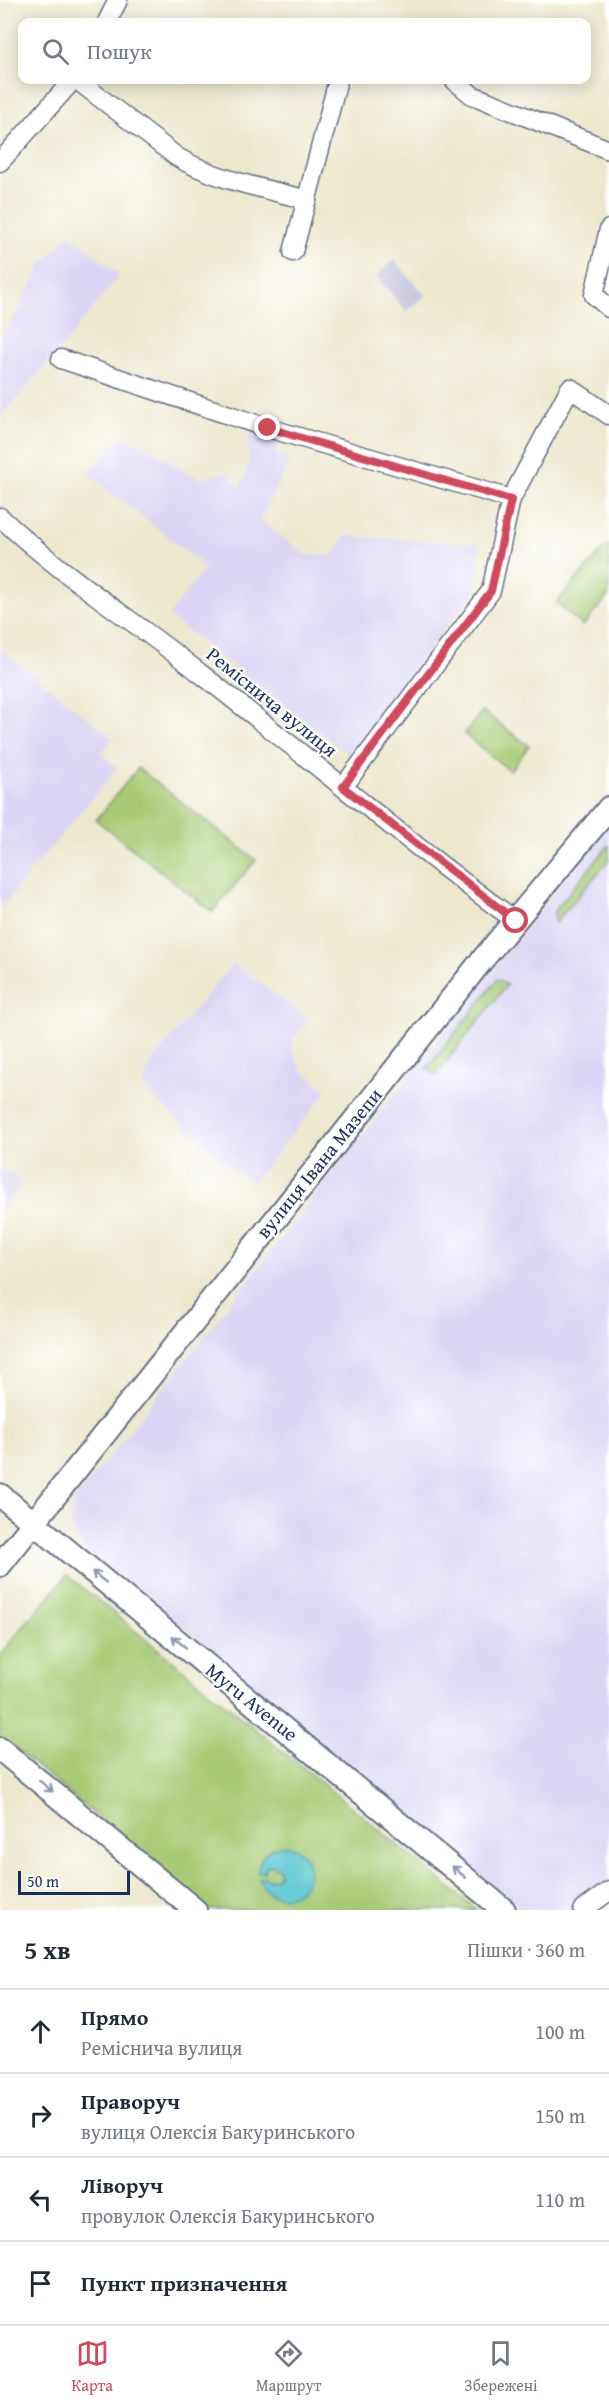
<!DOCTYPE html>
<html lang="uk">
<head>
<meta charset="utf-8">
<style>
  body { margin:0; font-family:"Gentium Book Plus",serif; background:#f2f2f3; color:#1f2937 }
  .scale { position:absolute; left:18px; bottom:15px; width:112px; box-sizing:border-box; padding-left:6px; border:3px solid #1b2f5e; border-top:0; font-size:16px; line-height:21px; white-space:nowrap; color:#1b2f5e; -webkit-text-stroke:4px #fff; paint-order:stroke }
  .stop { position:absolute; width:18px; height:18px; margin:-14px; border:4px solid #d1495b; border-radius:50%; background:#fff }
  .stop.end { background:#d1495b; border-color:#fff; box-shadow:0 2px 6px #0008 }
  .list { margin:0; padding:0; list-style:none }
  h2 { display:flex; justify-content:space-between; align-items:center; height:78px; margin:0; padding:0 24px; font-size:26px }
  h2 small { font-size:20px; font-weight:400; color:#747a83 }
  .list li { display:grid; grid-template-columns:39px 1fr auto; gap:18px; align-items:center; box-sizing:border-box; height:84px; padding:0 24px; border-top:2px solid #e0e1e3 }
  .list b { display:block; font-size:22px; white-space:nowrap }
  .list p { margin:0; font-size:20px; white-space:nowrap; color:#747a83 }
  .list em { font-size:20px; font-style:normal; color:#747a83 }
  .icon { flex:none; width:33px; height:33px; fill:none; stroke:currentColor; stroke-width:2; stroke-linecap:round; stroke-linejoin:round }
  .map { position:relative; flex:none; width:609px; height:1910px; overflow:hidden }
  .search { position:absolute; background:#fff; box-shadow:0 3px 15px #0003; left:18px; right:18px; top:18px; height:66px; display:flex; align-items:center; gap:15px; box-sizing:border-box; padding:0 21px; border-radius:12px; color:#747a83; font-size:22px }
  .sheet { height:414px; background:#fff }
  nav { display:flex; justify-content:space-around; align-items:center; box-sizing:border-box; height:84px; border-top:2px solid #e0e1e3; background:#fff; font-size:16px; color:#747a83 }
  nav a { display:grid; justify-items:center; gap:3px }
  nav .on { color:#d1495b }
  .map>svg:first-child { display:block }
  .built { fill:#dcd6f6 }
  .industrial { fill:#c2c2dc }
  .green { fill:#a7cb75; stroke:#617d6a; stroke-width:1.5 }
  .water { fill:#5bc7d1; stroke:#3b7b98; stroke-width:1.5 }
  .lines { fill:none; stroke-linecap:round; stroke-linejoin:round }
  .minor-casing { stroke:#647085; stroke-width:21 }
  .major-casing { stroke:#647085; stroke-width:26 }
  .minor { stroke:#fff; stroke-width:18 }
  .major { stroke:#fff; stroke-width:22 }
  .oneway { stroke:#8d97ae }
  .route { stroke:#d1495b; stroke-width:8 }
  .labels { text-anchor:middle; stroke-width:4.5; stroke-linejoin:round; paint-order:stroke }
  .street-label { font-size:20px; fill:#1b2f5e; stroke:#fff }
</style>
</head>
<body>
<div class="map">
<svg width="609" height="1910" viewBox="0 0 609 1910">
  <rect width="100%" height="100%" fill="#fff"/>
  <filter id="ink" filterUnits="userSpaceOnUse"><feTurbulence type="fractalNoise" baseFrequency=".0167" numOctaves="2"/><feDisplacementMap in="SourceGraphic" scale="12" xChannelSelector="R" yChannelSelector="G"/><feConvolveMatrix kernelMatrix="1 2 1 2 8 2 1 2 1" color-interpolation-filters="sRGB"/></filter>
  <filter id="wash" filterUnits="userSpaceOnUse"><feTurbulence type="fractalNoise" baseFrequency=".008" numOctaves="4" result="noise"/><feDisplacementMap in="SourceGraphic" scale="24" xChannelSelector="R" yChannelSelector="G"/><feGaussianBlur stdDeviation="1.35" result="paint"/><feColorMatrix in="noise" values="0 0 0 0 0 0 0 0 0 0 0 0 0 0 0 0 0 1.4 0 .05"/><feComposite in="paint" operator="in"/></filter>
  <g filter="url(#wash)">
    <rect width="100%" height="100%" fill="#ede8cd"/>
    <!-- built -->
    <g class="built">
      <path d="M70,234L119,275L60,350L0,417V339L18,312L42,264Z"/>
      <path d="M248,432L280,442L275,455L290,461L260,520L306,555H334L345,536L480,544L475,591L399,686L350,755L168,616L206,567L88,474L115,442L126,437L200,479L227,472L240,488L249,465Z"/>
      <path d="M0,649L113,738L101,753L117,768L0,909Z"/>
      <path d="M609,823V1887L572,1910H522L146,1596L85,1550L72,1529L70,1516L75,1500Z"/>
      <path d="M233,963L309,1020L290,1043L301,1070L327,1091L252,1183L214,1153L142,1086L150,1064Z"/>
      <path d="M0,1167L21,1182L0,1212Z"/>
    </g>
    <!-- industrial -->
    <path class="industrial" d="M394,260L425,295L407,312L376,276Z"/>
    <!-- green -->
    <g class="green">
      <path d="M607,545L609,547V595L583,626L556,603Z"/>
      <path d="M482,711L529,746L510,771L464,734Z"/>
      <path d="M138,768L256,860L212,912L96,820Z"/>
      <path d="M609,845V860L555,923L554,911Z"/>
      <path d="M498,979L507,985L436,1075L427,1068Z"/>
      <path d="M67,1575L477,1910H209L0,1736V1654Z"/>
    </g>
    <!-- water -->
    <path class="water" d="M283,1845C327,1850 309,1908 274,1895C267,1892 261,1886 259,1878L265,1877L270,1880L276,1879L280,1873L279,1868L270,1865L266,1867L264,1872L258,1873C259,1857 267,1848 283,1845Z"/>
  </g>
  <g filter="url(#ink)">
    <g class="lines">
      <defs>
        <g id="minor">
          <path d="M107,22L118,0"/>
          <path d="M77,80L177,157C216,180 263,188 307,200"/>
          <path d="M454,80L472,95L609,150"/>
          <path d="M0,162L73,80"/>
          <path d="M609,229L594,295L609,308"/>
          <path d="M293,252L338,80"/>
          <path d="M61,359L268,428L511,499"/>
          <path d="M0,517C62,576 135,621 201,674C307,756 408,843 516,921"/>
          <path d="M343,787L491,591L511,499L570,388L609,415"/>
          <path d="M583,1910L609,1891"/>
        </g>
        <g id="major">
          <path d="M0,1495L504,1910"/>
          <path d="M0,1565L483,959L609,808"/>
          <path d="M0,1749L195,1910"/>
        </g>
      </defs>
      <!-- minor casing -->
      <use href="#minor" class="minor-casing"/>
      <!-- major casing -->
      <use href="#major" class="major-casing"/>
      <!-- minor -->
      <use href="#minor" class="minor"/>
      <!-- major -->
      <use href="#major" class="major"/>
    </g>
    <!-- one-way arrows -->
    <defs><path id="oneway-shaft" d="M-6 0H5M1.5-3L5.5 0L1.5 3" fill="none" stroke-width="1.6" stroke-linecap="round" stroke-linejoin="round" transform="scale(1.5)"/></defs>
    <g class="oneway">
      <use href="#oneway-shaft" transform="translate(99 1577) rotate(-141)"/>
      <use href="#oneway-shaft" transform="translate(179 1642) rotate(-141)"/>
      <use href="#oneway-shaft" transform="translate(46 1786) rotate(39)"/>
      <use href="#oneway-shaft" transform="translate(459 1872) rotate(-140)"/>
    </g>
  </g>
  <g class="lines" filter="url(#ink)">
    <!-- route -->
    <path class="route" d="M268,428L511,500L491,591L343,787L516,921"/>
  </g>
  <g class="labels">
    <!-- street labels -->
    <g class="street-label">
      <text transform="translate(272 702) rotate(39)" y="7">Реміснича вулиця</text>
      <text transform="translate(319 1163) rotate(-51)" y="7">вулиця Івана Мазепи</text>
      <text transform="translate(252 1702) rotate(39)" y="7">Myru Avenue</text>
    </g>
  </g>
</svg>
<div class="scale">50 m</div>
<div class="stop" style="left:516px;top:921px"></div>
<div class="stop end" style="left:268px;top:428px"></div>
<div class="search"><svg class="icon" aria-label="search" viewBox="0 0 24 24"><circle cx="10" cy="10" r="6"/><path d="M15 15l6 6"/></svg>Пошук</div>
</div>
<section class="sheet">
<h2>5 хв<small>Пішки · 360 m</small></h2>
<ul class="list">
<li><svg class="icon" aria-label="ahead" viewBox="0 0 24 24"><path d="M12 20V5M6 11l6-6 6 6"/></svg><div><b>Прямо</b><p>Реміснича вулиця</p></div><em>100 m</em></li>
<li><svg class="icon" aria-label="right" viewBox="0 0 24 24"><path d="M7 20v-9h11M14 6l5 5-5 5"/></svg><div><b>Праворуч</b><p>вулиця Олексія Бакуринського</p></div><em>150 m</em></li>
<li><svg class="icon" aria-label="left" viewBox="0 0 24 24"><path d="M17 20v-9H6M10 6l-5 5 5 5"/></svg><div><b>Ліворуч</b><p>провулок Олексія Бакуринського</p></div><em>110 m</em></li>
<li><svg class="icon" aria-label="arrive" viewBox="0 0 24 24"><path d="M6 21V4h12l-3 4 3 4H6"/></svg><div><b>Пункт призначення</b></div></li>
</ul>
</section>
<nav>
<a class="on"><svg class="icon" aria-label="map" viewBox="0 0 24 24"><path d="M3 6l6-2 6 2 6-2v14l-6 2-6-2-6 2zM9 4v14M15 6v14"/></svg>Карта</a>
<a><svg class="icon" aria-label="directions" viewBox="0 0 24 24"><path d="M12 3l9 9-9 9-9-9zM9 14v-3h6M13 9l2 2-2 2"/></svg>Маршрут</a>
<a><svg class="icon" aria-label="saved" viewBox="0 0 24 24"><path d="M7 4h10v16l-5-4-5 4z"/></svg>Збережені</a>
</nav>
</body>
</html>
